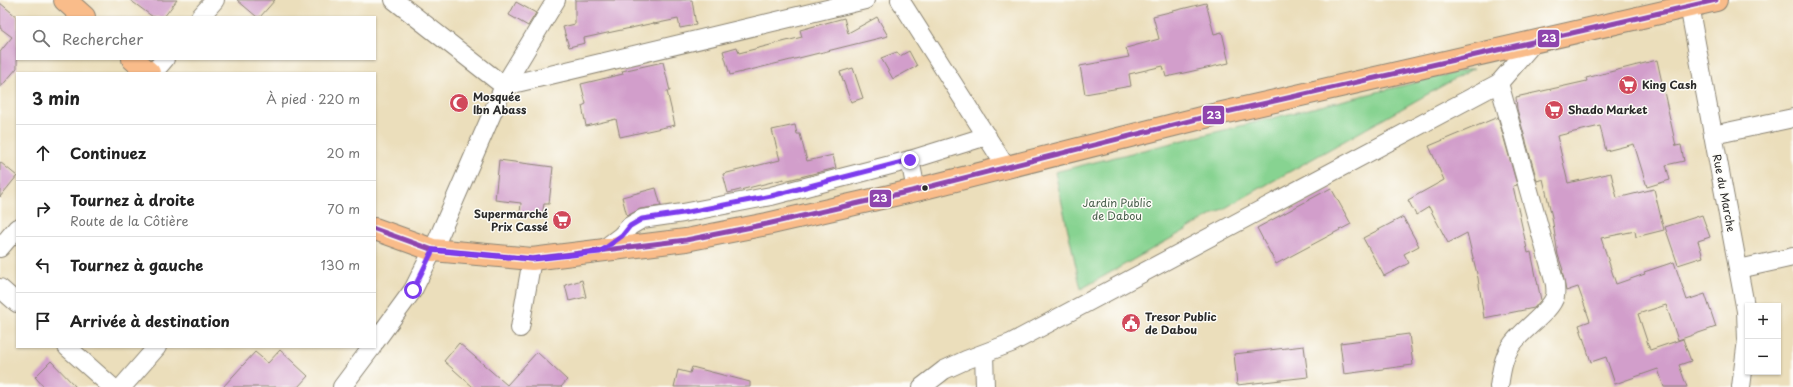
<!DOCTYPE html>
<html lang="fr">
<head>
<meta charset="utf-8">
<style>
  body { margin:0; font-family:"Playpen Sans",sans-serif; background:#f6f6f6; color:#222 }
  .controls { position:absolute; right:12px; bottom:12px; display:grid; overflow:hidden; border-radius:0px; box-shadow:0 1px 3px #0004 }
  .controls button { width:36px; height:36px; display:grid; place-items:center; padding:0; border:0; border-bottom:1px solid #e0e0e0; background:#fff; color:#222; font:20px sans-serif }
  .stop { position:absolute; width:12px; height:12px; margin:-9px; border:3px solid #7c3aed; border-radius:50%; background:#fff }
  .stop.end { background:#7c3aed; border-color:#fff; box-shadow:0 1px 4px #0008 }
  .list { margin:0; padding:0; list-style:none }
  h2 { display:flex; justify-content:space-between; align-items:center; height:52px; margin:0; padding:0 16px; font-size:17px }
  h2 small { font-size:13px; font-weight:400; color:#767676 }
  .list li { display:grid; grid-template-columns:26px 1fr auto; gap:12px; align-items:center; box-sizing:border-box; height:56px; padding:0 16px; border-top:1px solid #e0e0e0 }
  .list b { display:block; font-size:15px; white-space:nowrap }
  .list p { margin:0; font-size:13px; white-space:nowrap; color:#767676 }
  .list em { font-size:13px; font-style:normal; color:#767676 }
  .icon { flex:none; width:22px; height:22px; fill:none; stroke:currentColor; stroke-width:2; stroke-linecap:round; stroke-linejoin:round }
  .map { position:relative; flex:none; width:1793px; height:387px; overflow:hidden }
  .search { position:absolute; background:#fff; box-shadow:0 1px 3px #0004; left:16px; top:16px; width:360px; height:44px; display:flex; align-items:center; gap:10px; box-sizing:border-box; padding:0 14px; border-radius:0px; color:#767676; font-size:15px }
  .panel { position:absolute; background:#fff; box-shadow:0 1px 3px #0004; left:16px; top:72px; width:360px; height:276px; border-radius:0px }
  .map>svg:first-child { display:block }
  .green { fill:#87d391; stroke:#597f5e }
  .building { fill:#d29ecb }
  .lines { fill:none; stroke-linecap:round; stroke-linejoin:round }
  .minor-casing { stroke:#8b8473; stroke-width:20 }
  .primary-casing { stroke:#8b8473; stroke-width:24 }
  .minor { stroke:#fff; stroke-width:18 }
  .primary { stroke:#f9bc8a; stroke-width:22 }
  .bus-1-casing { stroke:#fdfcf7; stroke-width:8 }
  .bus-1 { stroke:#8e44ad; stroke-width:5 }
  .route { stroke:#7c3aed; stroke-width:5 }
  .bus-dot { fill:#2b2b2b; stroke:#fdfcf7; stroke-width:1.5 }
  .labels { text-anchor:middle; stroke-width:3; stroke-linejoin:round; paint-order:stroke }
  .poi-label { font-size:11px; font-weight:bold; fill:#2b2b2b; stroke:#fdfcf7; text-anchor:start }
  .street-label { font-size:11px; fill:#2b2b2b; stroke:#fdfcf7 }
  .park-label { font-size:11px; fill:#475d4a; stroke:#fdfcf7 }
  .line-badge { stroke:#fdfcf7; stroke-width:1.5 }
  .badge-label { font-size:11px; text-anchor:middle; font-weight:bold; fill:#fff }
</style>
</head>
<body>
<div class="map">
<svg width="1793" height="387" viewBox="0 0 1793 387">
  <rect width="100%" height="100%" fill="#fdfcf7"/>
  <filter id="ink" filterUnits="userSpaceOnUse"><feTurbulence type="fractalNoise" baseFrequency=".025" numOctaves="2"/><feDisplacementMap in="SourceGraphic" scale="8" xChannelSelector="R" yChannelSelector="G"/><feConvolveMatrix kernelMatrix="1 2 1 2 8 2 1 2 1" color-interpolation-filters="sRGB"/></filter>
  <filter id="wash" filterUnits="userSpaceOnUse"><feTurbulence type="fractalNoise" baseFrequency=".012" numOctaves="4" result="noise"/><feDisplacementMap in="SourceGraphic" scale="16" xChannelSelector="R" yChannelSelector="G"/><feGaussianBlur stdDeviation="0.9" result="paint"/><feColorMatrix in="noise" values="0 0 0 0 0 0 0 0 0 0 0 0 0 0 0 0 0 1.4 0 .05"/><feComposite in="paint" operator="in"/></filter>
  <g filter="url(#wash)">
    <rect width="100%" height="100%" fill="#ebdebb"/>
    <!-- green -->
    <path class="green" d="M1474,68L1081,289L1055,172Z"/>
    <g id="blocks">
      <!-- building -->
      <g class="building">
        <path d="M130,0H177L164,17H153Z"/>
        <path d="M237,0H275L260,17H257Z"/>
        <path d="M575,0H692L696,25L680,28L678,19L654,24V23L584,38L585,43L569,47L563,27L575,24Z"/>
        <path d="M516,2L536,13L528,26L509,15Z"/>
        <path d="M0,3L17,17V68L0,88V52L12,37L0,28Z"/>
        <path d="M1206,3L1214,34L1222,32L1229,63L1166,77L1163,66L1129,74L1131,86L1085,94L1080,66L1129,57L1126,48L1159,39L1153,16Z"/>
        <path d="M877,17L888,36L730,75L723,51L737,47L739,53L802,37L800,30L844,18L848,33Z"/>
        <path d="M909,51L917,66L893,79L881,58L897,52L900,56Z"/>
        <path d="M1657,60L1676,146L1681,145L1684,161L1666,165L1670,180L1647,187L1634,144L1606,151L1600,126L1557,136L1568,183L1611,173L1617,198L1654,189L1664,230L1636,237L1635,231L1601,238L1616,284L1645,274L1644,272L1674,262L1687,300L1705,294L1716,327L1678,340L1666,305L1638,314L1650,350L1683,339L1691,361L1679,365L1687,387H1664L1658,369L1615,384L1606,357L1591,362L1579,325L1590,321L1578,287L1566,291L1562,270H1563L1558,255L1552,217L1543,179L1537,181L1517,109L1516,97L1587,81L1586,78Z"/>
        <path d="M663,62L670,91H667L675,125L620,137L616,119L586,126L582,106L586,104L581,84L623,74L622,71Z"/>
        <path d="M853,68L863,98L851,102L840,72Z"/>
        <path d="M1498,117L1517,185L1513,186L1528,253L1531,252L1541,300L1534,308L1484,318L1478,278L1467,233L1448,243L1429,207L1416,215L1408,200L1444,180L1429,146Z"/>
        <path d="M795,125L797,134H800L807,161L833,155L836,168L784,181V179L728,193L723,174L780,160L772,130Z"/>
        <path d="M499,160L553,167L549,204H544L542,215L520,213L521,203L495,200Z"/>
        <path d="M0,162L17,176L0,197Z"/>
        <path d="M656,188L661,206L640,209L627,216L622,197Z"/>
        <path d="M1331,188L1351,224L1276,264L1257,228Z"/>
        <path d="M1702,215L1710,237L1698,241L1703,257L1678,265L1665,227Z"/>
        <path d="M1403,217L1419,246L1404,254L1409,263L1384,276L1363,238Z"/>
        <path d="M582,280L586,297L569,301L565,285Z"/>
        <path d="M1409,334L1413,365L1344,374L1340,343Z"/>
        <path d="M459,343L507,385L537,352L567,380L561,387H473L444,361Z"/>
        <path d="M1304,346L1308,377L1237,385L1234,354Z"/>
        <path d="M280,350L308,376L298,387H223L255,352L268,363Z"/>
        <path d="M51,361L76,387H44L35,377Z"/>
        <path d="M692,367L750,382V387H674L678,370L690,373Z"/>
      </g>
    </g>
  </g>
  <g filter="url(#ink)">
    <use href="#blocks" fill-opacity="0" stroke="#8b8473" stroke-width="1"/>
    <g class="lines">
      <defs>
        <g id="minor">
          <path d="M394,0L504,86"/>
          <path d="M900,0L1006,167"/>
          <path d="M1688,0L1746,311L1747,340L1741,387"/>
          <path d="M200,17L215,0"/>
          <path d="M153,73L165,59"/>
          <path d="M504,86L865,0"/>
          <path d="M1713,135L1793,118"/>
          <path d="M910,160L916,190"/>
          <path d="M0,248L17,228"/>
          <path d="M601,251L621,236L630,226L642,219L683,213L771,196L910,160L987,136"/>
          <path d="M1739,269L1793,257"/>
          <path d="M0,288L17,303"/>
          <path d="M520,328L532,259"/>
          <path d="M375,342L413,290L433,250L504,86L556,0"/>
          <path d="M67,347L112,387"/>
          <path d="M984,354L985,387"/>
          <path d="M122,387L157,347"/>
          <path d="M342,387L372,347"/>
          <path d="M922,387L944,370L966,360L1011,343L1499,83L1536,40"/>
          <path d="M1499,387C1501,373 1503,358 1511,346C1521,330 1551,312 1555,296C1556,292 1555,287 1555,284L1499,83"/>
        </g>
        <g id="primary">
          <path d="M65,0L84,17"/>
          <path d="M133,59L149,73"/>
          <path d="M375,229L433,250L532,259L686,240L767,224L916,190L1209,116L1716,0"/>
        </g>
      </defs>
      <!-- minor casing -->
      <use href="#minor" class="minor-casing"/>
      <!-- primary casing -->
      <use href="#primary" class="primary-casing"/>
      <!-- minor -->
      <use href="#minor" class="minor"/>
      <!-- primary -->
      <use href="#primary" class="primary"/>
      <defs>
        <path id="bus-1" d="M375,229L433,250L532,259L686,240L767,224L916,190L1209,116L1716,0"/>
      </defs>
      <!-- bus-1 casing -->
      <use href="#bus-1" class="bus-1-casing"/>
      <!-- bus-1 -->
      <use href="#bus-1" class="bus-1"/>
    </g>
  </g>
  <g class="lines" filter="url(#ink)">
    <!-- route -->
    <path class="route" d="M413,290L433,250L532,259L600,252L622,236L630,226L642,219L683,213L771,196L910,160"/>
  </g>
  <!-- icons -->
  <defs>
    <symbol id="supermarket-disc" viewBox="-11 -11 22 22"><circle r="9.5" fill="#d1495b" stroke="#fdfcf7"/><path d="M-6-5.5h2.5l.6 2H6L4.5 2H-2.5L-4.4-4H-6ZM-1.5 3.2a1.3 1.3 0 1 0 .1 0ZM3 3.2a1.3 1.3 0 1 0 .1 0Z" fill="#fff"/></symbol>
    <symbol id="mosque-disc" viewBox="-11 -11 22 22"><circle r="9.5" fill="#d1495b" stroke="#fdfcf7"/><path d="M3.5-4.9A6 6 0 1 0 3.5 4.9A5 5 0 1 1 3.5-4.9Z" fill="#fff"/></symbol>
    <symbol id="civic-disc" viewBox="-11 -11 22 22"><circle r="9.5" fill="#d1495b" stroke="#fdfcf7"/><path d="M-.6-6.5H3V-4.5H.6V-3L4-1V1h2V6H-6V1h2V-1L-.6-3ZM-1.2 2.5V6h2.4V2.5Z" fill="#fff"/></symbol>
  </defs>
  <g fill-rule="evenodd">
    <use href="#supermarket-disc" x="1617" y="74" width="22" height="22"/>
    <use href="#mosque-disc" x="448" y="92" width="22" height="22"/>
    <use href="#supermarket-disc" x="1543" y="99" width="22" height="22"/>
    <use href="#supermarket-disc" x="551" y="209" width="22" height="22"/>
    <use href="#civic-disc" x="1120" y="312" width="22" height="22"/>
  </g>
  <!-- markers -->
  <circle class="bus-dot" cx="925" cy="188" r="3.5"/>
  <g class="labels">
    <!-- poi labels -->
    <g class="poi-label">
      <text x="1642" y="89">King Cash</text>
      <text x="473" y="101">Mosquée<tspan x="473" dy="13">Ibn Abass</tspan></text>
      <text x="1568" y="114">Shado Market</text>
      <text x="548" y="218" text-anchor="end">Supermarché<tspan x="548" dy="13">Prix Cassé</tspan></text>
      <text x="1145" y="321">Tresor Public<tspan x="1145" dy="13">de Dabou</tspan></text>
    </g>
    <!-- street labels -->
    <g class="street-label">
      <text transform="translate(1724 193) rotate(79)" y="4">Rue du Marche</text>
    </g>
    <!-- park labels -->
    <g class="park-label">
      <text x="1117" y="207">Jardin Public<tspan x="1117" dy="13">de Dabou</tspan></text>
    </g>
  </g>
  <g class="line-badge">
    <rect x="1537" y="29" width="23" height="19" rx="4" fill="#8e44ad"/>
    <rect x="1202" y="105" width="23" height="20" rx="4" fill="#8e44ad"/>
    <rect x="869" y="189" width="23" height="19" rx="4" fill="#8e44ad"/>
  </g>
  <g class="badge-label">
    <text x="1549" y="42">23</text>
    <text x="1214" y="119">23</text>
    <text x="880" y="202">23</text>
  </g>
</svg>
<div class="controls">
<button>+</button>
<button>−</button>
</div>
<div class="stop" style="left:413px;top:290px"></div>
<div class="stop end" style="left:910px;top:160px"></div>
<div class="search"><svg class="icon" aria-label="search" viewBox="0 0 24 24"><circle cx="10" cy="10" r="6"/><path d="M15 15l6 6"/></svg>Rechercher</div>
<section class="panel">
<h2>3 min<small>À pied · 220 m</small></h2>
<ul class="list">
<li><svg class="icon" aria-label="ahead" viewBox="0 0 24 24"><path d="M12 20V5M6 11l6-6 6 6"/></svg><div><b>Continuez</b></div><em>20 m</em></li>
<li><svg class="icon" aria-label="right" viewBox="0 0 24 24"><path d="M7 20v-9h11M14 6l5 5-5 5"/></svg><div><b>Tournez à droite</b><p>Route de la Côtière</p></div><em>70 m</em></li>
<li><svg class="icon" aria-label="left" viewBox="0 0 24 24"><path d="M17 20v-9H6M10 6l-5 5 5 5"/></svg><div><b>Tournez à gauche</b></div><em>130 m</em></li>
<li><svg class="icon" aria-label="arrive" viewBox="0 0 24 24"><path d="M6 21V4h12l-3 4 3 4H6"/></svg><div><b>Arrivée à destination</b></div></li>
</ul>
</section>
</div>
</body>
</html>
